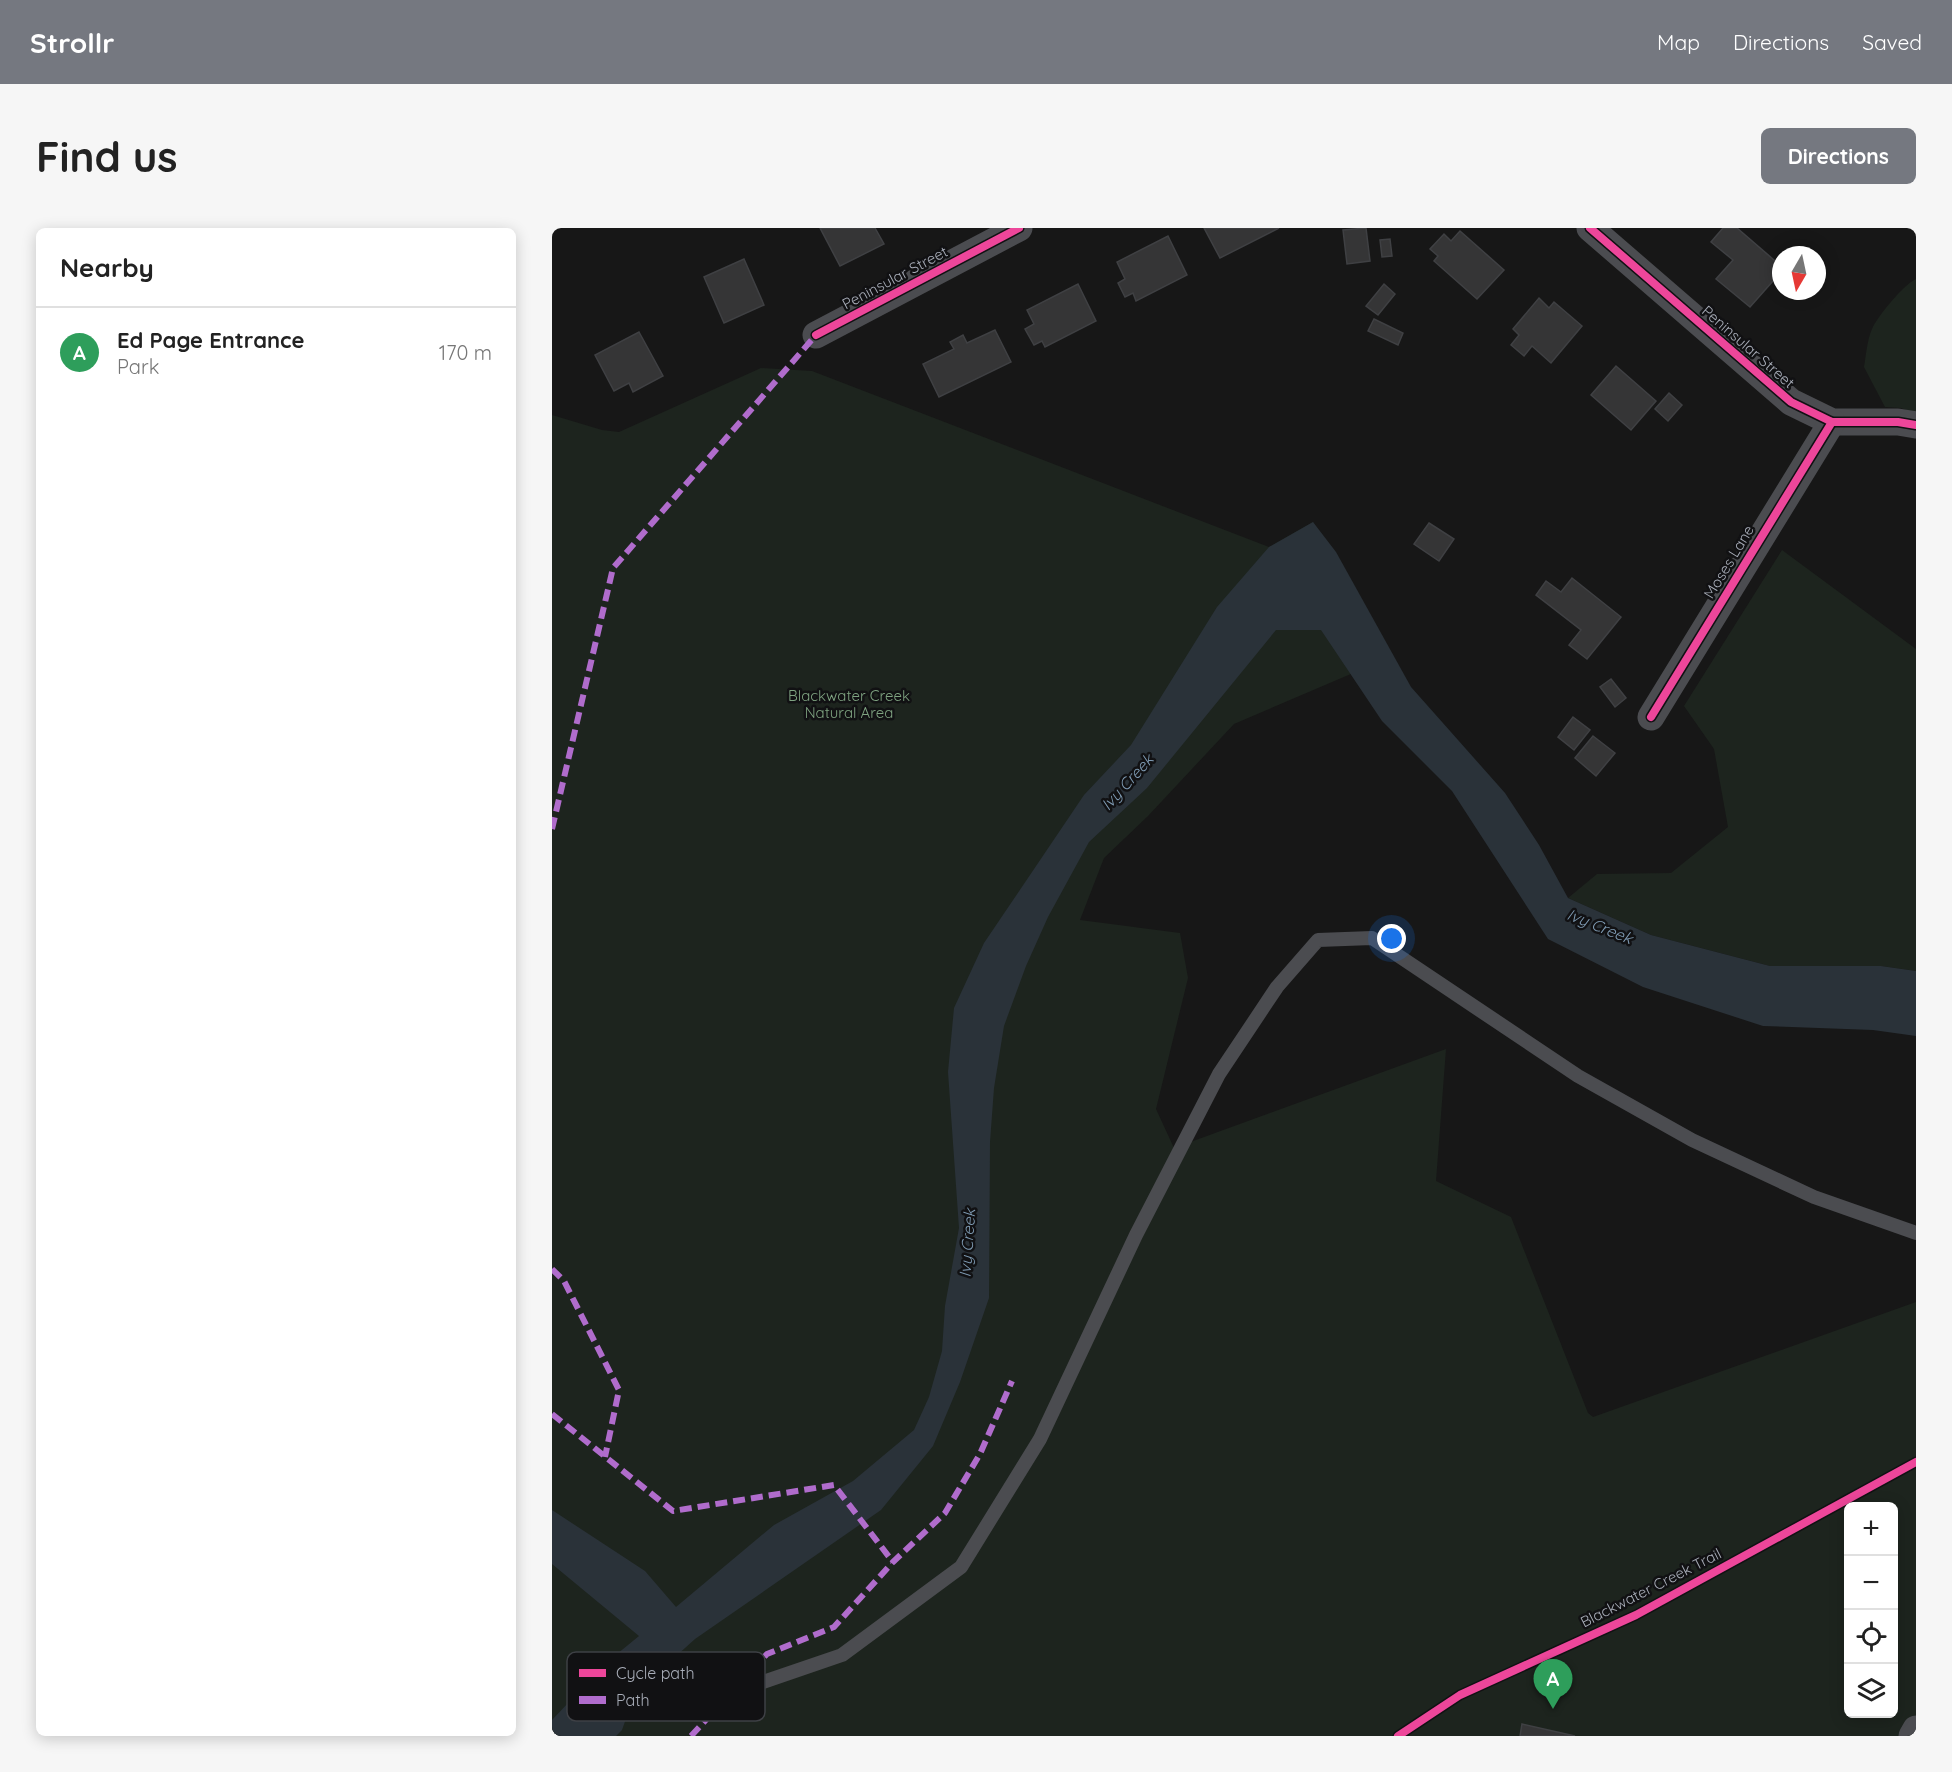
<!DOCTYPE html>
<html lang="en">
<head>
<meta charset="utf-8">
<style>
  body { margin:0; font-family:Quicksand,sans-serif; background:#f6f6f6; color:#222 }
  .controls { position:absolute; right:18px; bottom:18px; display:grid; overflow:hidden; border-radius:9px; box-shadow:0 3px 15px #0003 }
  .controls button { width:54px; height:54px; display:grid; place-items:center; padding:0; border:0; border-bottom:2px solid #e0e0e0; background:#fff; color:#222; font:30px sans-serif }
  .compass { position:absolute; left:1220px; top:18px; width:54px; height:54px; border-radius:50%; background:#fff; box-shadow:0 3px 15px #0003; rotate:189deg }
  .you { position:absolute; left:840px; top:711px; width:21px; height:21px; margin:-15px; border:4px solid #fff; border-radius:50%; background:#1a73e8; box-shadow:0 0 0 9px #1a73e833 }
  .badge { display:grid; place-items:center; width:39px; height:39px; border-radius:50%; background:#757880; color:#fff; font-size:20px; font-weight:700 }
  .pin { position:absolute; translate:-50% -50px; filter:drop-shadow(0 2px 3px #0008) }
  .pin::after { content:''; position:absolute; top:32px; width:21px; height:18px; background:inherit; clip-path:polygon(0 0,100% 0,50% 100%) }
  .list { margin:0; padding:0; list-style:none }
  h2 { display:flex; justify-content:space-between; align-items:center; height:78px; margin:0; padding:0 24px; font-size:26px }
  h2 small { font-size:20px; font-weight:400; color:#767676 }
  .list li { display:grid; grid-template-columns:39px 1fr auto; gap:18px; align-items:center; box-sizing:border-box; height:90px; padding:0 24px; border-top:2px solid #e0e0e0 }
  .list b { display:block; font-size:22px; white-space:nowrap }
  .list p { margin:0; font-size:20px; white-space:nowrap; color:#767676 }
  .list em { font-size:20px; font-style:normal; color:#767676 }
  .icon { flex:none; width:33px; height:33px; fill:none; stroke:currentColor; stroke-width:2; stroke-linecap:round; stroke-linejoin:round }
  .map { position:relative; flex:none; width:1364px; height:1508px; overflow:hidden; border-radius:9px }
  header { display:flex; align-items:center; gap:36px; box-sizing:border-box; height:84px; padding:0 30px; background:#757880; color:#fff }
  header strong { font-size:28px }
  nav { display:flex; gap:33px; margin-inline-start:auto; font-size:21px }
  .intro { display:flex; align-items:center; justify-content:space-between; box-sizing:border-box; height:144px; padding:0 36px }
  h1 { margin:0; font-size:42px }
  .button { padding:15px 27px; border-radius:9px; background:#757880; color:#fff; font-size:21px; font-weight:700 }
  main { display:flex; gap:36px; padding:0 36px }
  aside { flex:1; background:#fff; border-radius:9px; box-shadow:0 3px 15px #0003 }
  .map>svg:first-child { display:block }
  .green { fill:#1d241e; fill-rule:evenodd }
  .water { fill:#2a3239 }
  .building { fill:#353536; stroke:#3f4043; stroke-width:1.5 }
  .lines { fill:none; stroke-linecap:round; stroke-linejoin:round }
  .service { stroke:#4b4c50; stroke-width:14 }
  .minor { stroke:#4b4c50; stroke-width:27 }
  .quiet { stroke:#b06ccc; stroke-width:6; stroke-dasharray:12 6; stroke-linecap:butt }
  .cycleway-casing { stroke:#111113; stroke-width:11 }
  .cycleway { stroke:#ed469a; stroke-width:8 }
  .labels { text-anchor:middle; stroke-width:5; stroke-linejoin:round; paint-order:stroke }
  .street-label { font-size:15px; fill:#a8adb8; stroke:#111113 }
  .park-label { font-size:15px; fill:#7fa381; stroke:#111113 }
  .water-label { font-size:16px; font-style:italic; fill:#7f9bb3; stroke:#111113 }
  .key { fill:#111113; stroke:#3e4045; stroke-width:1.5 }
  .key-label { font-size:16px; fill:#a8adb8 }
</style>
</head>
<body>
<header>
<strong>Strollr</strong>
<nav><a>Map</a><a>Directions</a><a>Saved</a></nav>
</header>
<div class="intro"><h1>Find us</h1><a class="button">Directions</a></div>
<main>
<aside>
<h2>Nearby<small></small></h2>
<ul class="list">
<li><span class="badge" style="background:#2e9e5b">A</span><div><b>Ed Page Entrance</b><p>Park</p></div><em>170 m</em></li>
</ul>
</aside>
<div class="map">
<svg width="1364" height="1508" viewBox="0 0 1364 1508">
  <rect width="100%" height="100%" fill="#171717"/>
  <!-- green -->
  <g class="green">
    <path d="M1364,51V186L1349,180L1333,179L1312,139C1314,128 1315,112 1320,101C1326,88 1351,57 1364,51Z"/>
    <path d="M209,140L260,143L717,319L761,294L841,428L682,496L596,588L552,630L528,692L628,705L636,750L604,881L622,920L894,821L884,953L959,989L1036,1185L1041,1189L1364,1074V1499L1358,1508H0V187L50,202L67,204ZM1296,1278H1342V1486H1296Z"/>
    <path d="M1230,322L1364,421V743L1329,738H1218L1099,707L1016,670L1045,646L1119,645L1176,599L1162,521L1132,478Z"/>
  </g>
  <!-- water -->
  <path class="water" d="M761,294L784,324L859,459L953,565L987,617L1016,670L1099,707L1218,738H1329L1364,743V808L1321,802L1211,798L1091,759L996,711L900,563L830,493L769,402H724L595,560L537,614L496,689L474,738L452,798L442,860L438,914L437,1070L408,1154L381,1218L329,1282L143,1411L83,1465L70,1502L64,1508H0V1492L54,1435L87,1408L0,1336V1282L93,1343L124,1379L222,1297L301,1253L362,1202L377,1169L390,1123L393,1078L407,1000L396,844L402,780L432,715L532,567L579,517L665,379L717,319Z"/>
  <!-- building -->
  <g class="building">
    <path d="M268,0H323L332,16L288,38Z"/>
    <path d="M652,0H727L668,30Z"/>
    <path d="M814,0L818,33L795,36L791,2Z"/>
    <path d="M1171,0H1185L1229,38V44L1198,79L1164,51L1181,32L1159,14Z"/>
    <path d="M908,3L952,42L925,71L882,33L886,28L878,21L892,6L899,13Z"/>
    <path d="M616,8L635,47L584,73L581,65L573,69L566,55L573,51L565,34Z"/>
    <path d="M838,11L840,28L830,29L828,12Z"/>
    <path d="M192,31L212,77L172,95L152,49Z"/>
    <path d="M526,56L544,93L493,119L490,113L482,117L473,101L482,96L475,82Z"/>
    <path d="M832,56L843,66L826,87L814,78Z"/>
    <path d="M987,70L997,80L1002,74L1030,98L999,135L980,118L972,128L959,117L967,107L961,101Z"/>
    <path d="M822,91L851,105L846,117L816,103Z"/>
    <path d="M443,102L459,134L387,169L371,136L402,121L398,114L411,107L415,115Z"/>
    <path d="M87,104L111,148L81,164L77,155L62,163L43,127Z"/>
    <path d="M1064,138L1104,173L1079,202L1039,167Z"/>
    <path d="M1117,165L1130,177L1116,193L1103,181Z"/>
    <path d="M877,295L902,311L887,333L862,316Z"/>
    <path d="M1020,350L1069,389L1035,431L1017,417L1029,402L984,367L994,353L1009,364Z"/>
    <path d="M1059,451L1074,470L1063,479L1048,459Z"/>
    <path d="M1021,489L1038,502L1022,522L1006,509Z"/>
    <path d="M1041,508L1063,525L1044,548L1023,530Z"/>
    <path d="M970,1496L1023,1508H968Z"/>
  </g>
  <g class="lines">
    <!-- service -->
    <path class="service" d="M179,1465L290,1427L409,1339L488,1211L584,1007L667,846L725,759L766,712L820,710L1026,848L1140,912L1262,969L1364,1005"/>
    <!-- minor -->
    <g class="minor">
      <path d="M1038,0L1239,174L1280,194H1346L1364,197"/>
      <path d="M264,107L467,0"/>
      <path d="M1099,489L1280,194"/>
      <path d="M1360,1508L1364,1501"/>
    </g>
    <!-- quiet -->
    <g class="quiet">
      <path d="M0,601L61,340L264,107"/>
      <path d="M0,1041L12,1053L67,1162L53,1229"/>
      <path d="M0,1186L121,1283L282,1257L341,1334"/>
      <path d="M139,1508L215,1426L282,1399L341,1334L393,1285L428,1226L460,1153"/>
    </g>
    <defs>
      <g id="cycleway">
        <path d="M1038,0L1239,174L1280,194H1346L1364,197"/>
        <path d="M264,107L467,0"/>
        <path d="M1099,489L1280,194"/>
        <path d="M846,1508L908,1467L1084,1387L1364,1234"/>
      </g>
    </defs>
    <!-- cycleway casing -->
    <use href="#cycleway" class="cycleway-casing"/>
    <!-- cycleway -->
    <use href="#cycleway" class="cycleway"/>
  </g>
  <g class="labels">
    <!-- street labels -->
    <g class="street-label">
      <text transform="translate(343 50) rotate(-28)" y="5">Peninsular Street</text>
      <text transform="translate(1196 119) rotate(41)" y="5">Peninsular Street</text>
      <text transform="translate(1177 334) rotate(-59)" y="5">Moses Lane</text>
      <text transform="translate(1099 1360) rotate(-27)" y="5">Blackwater Creek Trail</text>
    </g>
    <!-- park labels -->
    <g class="park-label">
      <text x="297" y="473">Blackwater Creek<tspan x="297" dy="17">Natural Area</tspan></text>
    </g>
    <!-- water labels -->
    <g class="water-label">
      <text transform="translate(575 554) rotate(-48)" y="6">Ivy Creek</text>
      <text transform="translate(1048 698) rotate(22)" y="6">Ivy Creek</text>
      <text transform="translate(415 1015) rotate(-86)" y="6">Ivy Creek</text>
    </g>
  </g>
  <!-- legend -->
  <rect x="15" y="1424" width="198" height="69" rx="9" class="key"/>
  <rect x="27" y="1441" width="27" height="8" fill="#ed469a"/>
  <rect x="27" y="1468" width="27" height="8" fill="#b06ccc"/>
  <g class="key-label">
    <text x="64" y="1451">Cycle path</text>
    <text x="64" y="1478">Path</text>
  </g>
</svg>
<div class="controls">
<button>+</button>
<button>−</button>
<button><svg class="icon" aria-label="locate" viewBox="0 0 24 24"><circle cx="12" cy="12" r="6"/><path d="M12 2v4M12 18v4M2 12h4M18 12h4"/></svg></button>
<button><svg class="icon" aria-label="layers" viewBox="0 0 24 24"><path d="M12 4l9 5-9 5-9-5zM3 14l9 5 9-5"/></svg></button>
</div>
<svg class="compass" viewBox="-18 -18 36 36"><path d="M0-13l5 13h-10z" fill="#e53935"/><path d="M0 13l5-13h-10z" fill="#767676"/></svg>
<div class="you"></div>
<div class="pin badge" style="left:1001px;top:1481px;background:#2e9e5b">A</div>
</div>
</main>
</body>
</html>
